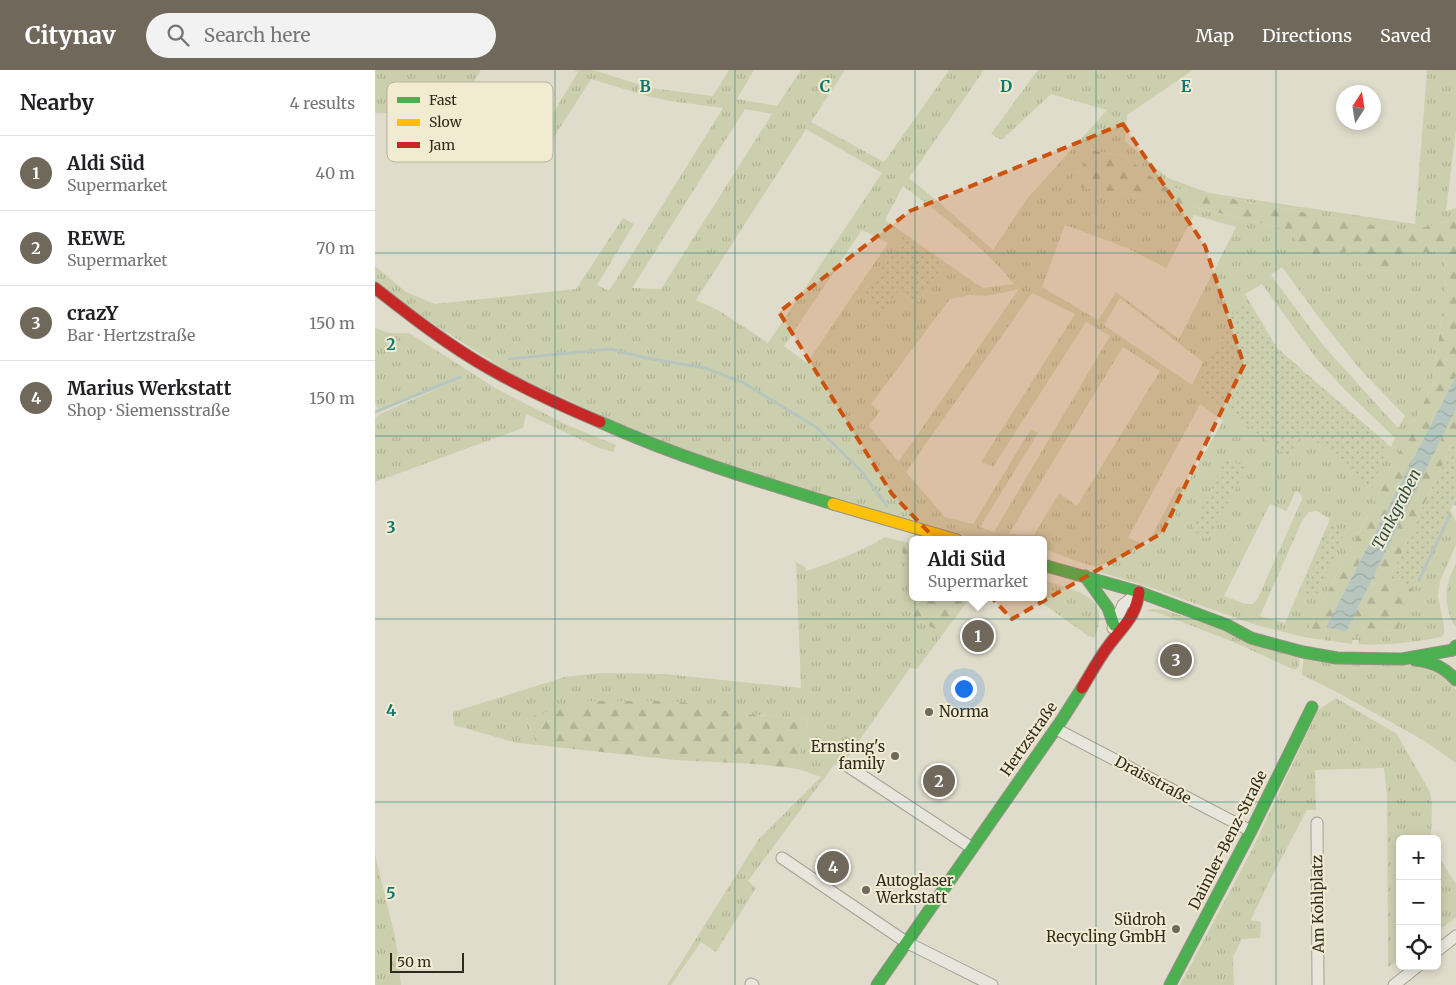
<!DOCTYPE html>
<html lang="en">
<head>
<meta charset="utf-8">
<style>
  body { margin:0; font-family:Merriweather,serif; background:#f2f2f2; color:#202124 }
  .controls { position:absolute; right:15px; bottom:15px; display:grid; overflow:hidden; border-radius:8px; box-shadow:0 2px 8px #0003 }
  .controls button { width:45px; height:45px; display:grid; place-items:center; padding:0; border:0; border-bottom:1px solid #e0e0e0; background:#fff; color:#202124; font:25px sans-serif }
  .compass { position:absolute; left:961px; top:15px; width:45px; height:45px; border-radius:50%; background:#fff; box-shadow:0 2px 8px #0003; rotate:12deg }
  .scale { position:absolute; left:15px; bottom:12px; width:74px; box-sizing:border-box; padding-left:5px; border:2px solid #322a1e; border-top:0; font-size:14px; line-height:18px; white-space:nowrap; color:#322a1e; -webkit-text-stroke:4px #f1ecd1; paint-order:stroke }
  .you { position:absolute; left:588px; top:618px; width:18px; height:18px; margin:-12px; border:4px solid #fff; border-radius:50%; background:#1a73e8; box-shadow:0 0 0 8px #1a73e833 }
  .badge { display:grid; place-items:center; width:32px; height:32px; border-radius:50%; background:#6f685b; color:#fff; font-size:16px; font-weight:700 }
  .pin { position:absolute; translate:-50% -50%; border:2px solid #fff; box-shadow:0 1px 5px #0006 }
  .popup { position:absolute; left:534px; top:466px; width:138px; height:65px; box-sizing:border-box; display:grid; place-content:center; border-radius:8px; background:#fff; filter:drop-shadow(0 1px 4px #0005); font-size:16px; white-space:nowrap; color:#757577 }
  .popup b { font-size:19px; color:#202124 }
  .popup::after { content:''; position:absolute; left:50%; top:100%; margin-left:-10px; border:10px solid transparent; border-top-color:#fff }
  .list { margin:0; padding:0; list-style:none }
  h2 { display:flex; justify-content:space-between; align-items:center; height:65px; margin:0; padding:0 20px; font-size:21px }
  h2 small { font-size:16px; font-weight:400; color:#757577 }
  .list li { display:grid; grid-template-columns:32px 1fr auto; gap:15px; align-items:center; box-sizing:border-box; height:75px; padding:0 20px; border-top:1px solid #e0e0e0 }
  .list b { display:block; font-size:19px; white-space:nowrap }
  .list p { margin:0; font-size:16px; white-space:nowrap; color:#757577 }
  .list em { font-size:16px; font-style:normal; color:#757577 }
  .icon { flex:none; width:28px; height:28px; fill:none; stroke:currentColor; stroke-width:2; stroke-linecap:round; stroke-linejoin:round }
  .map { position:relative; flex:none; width:1081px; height:915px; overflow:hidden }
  header { display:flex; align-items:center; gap:30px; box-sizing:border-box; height:70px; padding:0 25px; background:#6f685b; color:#fff }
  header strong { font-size:24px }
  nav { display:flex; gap:28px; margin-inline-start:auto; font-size:18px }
  .search { width:350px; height:45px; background:#f2f2f2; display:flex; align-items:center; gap:12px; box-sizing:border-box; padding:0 18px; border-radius:28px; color:#757577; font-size:19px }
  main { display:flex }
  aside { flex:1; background:#fff }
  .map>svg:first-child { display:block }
  .grass { fill:url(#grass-tufts); fill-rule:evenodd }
  .forest { fill:url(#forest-firs) }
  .garden { fill:url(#garden-dots) }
  .water { fill:url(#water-waves) }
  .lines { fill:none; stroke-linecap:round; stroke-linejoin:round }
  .stream { stroke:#b6c6be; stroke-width:3 }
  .street-casing { stroke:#a5a194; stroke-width:13 }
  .fast-casing { stroke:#949084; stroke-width:13 }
  .slow-casing { stroke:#949084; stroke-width:13 }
  .jam-casing { stroke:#949084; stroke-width:13 }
  .street { stroke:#e8e6dc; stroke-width:11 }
  .fast { stroke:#4caf50; stroke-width:11 }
  .slow { stroke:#ffc107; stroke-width:11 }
  .jam { stroke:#c62828; stroke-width:11 }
  .marked { fill:#cd520f; fill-opacity:0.2; stroke:#cd520f; stroke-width:4; stroke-dasharray:10 6; stroke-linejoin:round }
  .grid { fill:none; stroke:#0f766e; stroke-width:1; stroke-opacity:0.55 }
  .poi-dot { fill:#6f685b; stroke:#f1ecd1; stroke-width:2 }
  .labels { text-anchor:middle; stroke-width:4; stroke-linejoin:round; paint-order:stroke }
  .poi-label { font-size:15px; fill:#322a1e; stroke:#f1ecd1; text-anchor:start }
  .street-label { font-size:15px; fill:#322a1e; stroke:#f1ecd1 }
  .water-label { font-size:16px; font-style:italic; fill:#2f4e50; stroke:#f1ecd1 }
  .key { fill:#f1ecd1; stroke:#b8b29b; stroke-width:1 }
  .key-label { font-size:14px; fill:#322a1e }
  .grid-label { font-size:16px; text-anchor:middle; font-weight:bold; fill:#0f766e; stroke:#f1ecd1; stroke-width:4; stroke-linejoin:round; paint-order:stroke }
</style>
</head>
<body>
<header>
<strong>Citynav</strong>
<div class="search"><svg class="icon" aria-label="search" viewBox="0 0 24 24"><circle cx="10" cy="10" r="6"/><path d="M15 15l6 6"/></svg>Search here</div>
<nav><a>Map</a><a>Directions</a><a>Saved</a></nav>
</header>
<main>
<aside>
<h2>Nearby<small>4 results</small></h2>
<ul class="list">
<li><span class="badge">1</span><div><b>Aldi Süd</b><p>Supermarket</p></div><em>40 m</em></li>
<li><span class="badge">2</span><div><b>REWE</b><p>Supermarket</p></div><em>70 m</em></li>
<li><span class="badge">3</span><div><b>crazY</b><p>Bar · Hertzstraße</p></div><em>150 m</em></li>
<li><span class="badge">4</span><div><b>Marius Werkstatt</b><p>Shop · Siemensstraße</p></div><em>150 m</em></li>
</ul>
</aside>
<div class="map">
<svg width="1081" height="915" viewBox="0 0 1081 915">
  <defs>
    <pattern id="grass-tufts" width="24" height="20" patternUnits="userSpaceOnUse" patternTransform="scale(1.25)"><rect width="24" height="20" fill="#cccfae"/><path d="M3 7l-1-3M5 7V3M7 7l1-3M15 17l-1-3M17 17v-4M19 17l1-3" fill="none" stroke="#b0b295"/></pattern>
    <pattern id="forest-firs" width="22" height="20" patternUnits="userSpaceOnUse" patternTransform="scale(1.25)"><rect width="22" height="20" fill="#cccfae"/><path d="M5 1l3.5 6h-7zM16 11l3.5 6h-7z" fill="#b0b295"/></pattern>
    <pattern id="garden-dots" width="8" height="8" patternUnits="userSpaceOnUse" patternTransform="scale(1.25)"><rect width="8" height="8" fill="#cccfae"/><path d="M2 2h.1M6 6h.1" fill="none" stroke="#b0b295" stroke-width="1.8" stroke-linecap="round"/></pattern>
    <pattern id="water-waves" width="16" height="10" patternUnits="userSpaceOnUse" patternTransform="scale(1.25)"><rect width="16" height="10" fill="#b6c6be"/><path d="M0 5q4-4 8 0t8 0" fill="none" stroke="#9daaa3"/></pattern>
  </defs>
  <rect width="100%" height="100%" fill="#e0dccb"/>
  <!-- grass -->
  <g class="grass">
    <path d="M0,0H106L89,29L77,40L47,44L0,43Z"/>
    <path d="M198,0H218L275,18L338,26L354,0H379L362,29L402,36L426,0H470L436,52L509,92L574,0H609L534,108L566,134L618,180L651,130L732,40L676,24L627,70L616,64L663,0H818L752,45L750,71L793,108L834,123L1040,154L1052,0H1081V60L1071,141L1081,138V149L1032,162L789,116L749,86L720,81L698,108L703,117L777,127L915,160L930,184L956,187L970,181L982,184L988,199L1015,201L1046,182H1068L1071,216L1058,314L983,465L929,567L881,555L777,518L721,501L738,493L735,491C731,492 727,495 723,496C716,498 679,482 668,478V470H607L520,446L394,409L262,362L137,304L35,239L0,211V196L31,222L60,234L201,219L248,148L259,154L222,215L234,221L348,38L295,31L272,26L216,9L163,92L152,86L203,2ZM370,39L397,44L286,219L257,218ZM431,59L507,103L393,273L343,240L321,230ZM528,116C566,144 610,178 639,214L609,218L600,213L510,150ZM819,145L861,157L804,269L741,222L723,250L667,217L690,155L752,178L791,198ZM487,160L513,173L432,293L409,276ZM569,194L542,234L523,221ZM907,197L945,249L984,298L1030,346L1023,358L948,275L896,205ZM887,214L940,287L969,319L1020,368L1016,377L902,278L870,224ZM644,219L524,391H523L494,356L505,341L496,334L575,229L594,225L612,226ZM657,223L700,244L606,392L618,397L711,252L735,266L619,462L605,457L663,363L656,359L598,454L570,447L531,402ZM745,228L828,292L817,315L729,255ZM877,241L901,279L997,417L929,361L913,387ZM748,277L785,301L702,436L684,423L659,465L634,464ZM825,334L848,351L809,419L803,416L772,475L753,468ZM921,421L926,424L927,429L883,528L878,534H870L849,526L895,434L911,441ZM942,441L955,449L910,553L885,546L927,451L934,442Z"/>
    <path d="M0,258L15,263H34L122,319L192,355L241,375L238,382L224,378L151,344L148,358L0,412V348L5,344L77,312L78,310L3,339L0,334Z"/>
    <path d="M1075,440L1081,451V475L1065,511L1063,526L1069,557V563L1067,567C1039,572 1012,576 983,574L984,570H977V574L949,570L951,557L971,562L982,566L989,558L1022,561L1038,519Z"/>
    <path d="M510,467L530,472L527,481L538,517V527L541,528L538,547L568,564L542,599L535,598L472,688L458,696L373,811L381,818L341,882L326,872L296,915H292L383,770L446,707L423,699L425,683L433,649L367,644L151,649L162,675L142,673L79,655L78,642L190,607L225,603L289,604L426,618L421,492L430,497L431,501C459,492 485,482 510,467Z"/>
    <path d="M1081,493V557C1076,552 1075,546 1073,539C1069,522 1073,509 1081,493Z"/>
    <path d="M671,511C701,521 739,526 719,568L713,566L663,530L664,527H668V518Z"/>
    <path d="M777,539L789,540L925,584L924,596L920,600L856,571L781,542L771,541Z"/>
    <path d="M929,585L1048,596L1072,605L1081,620V693L1048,670L958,620L927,605V601Z"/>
    <path d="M961,628L1022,664L1055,722L1057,737L1056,769H1025V890L1013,897L1012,722L1009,698L940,700L941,740H932L892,816L876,850L886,852L885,868L867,869L858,887L859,915H805L878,778L943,640Z"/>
    <path d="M0,784L20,867L23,885L26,915H0Z"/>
    <path d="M1062,785L1081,814V847L1062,862Z"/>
  </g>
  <!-- forest -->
  <g class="forest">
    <path d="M719,81L749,86L789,116L1032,162L1081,149V306L951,557L949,570L929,567L983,465L1058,314L1071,216L1068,182H1046L1015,201L987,199L982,184L970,181L956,187L930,184L915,160L777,127L702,117L698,108Z"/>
    <path d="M1081,339V366L1015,508L1038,519L1022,561L989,558L982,567L971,562Z"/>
    <path d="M530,472L538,474V517L527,481Z"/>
    <path d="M541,527H594L595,528L568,564L538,547Z"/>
    <path d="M213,631H301L367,644L433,649L425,683L423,699L380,694L300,690L162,675L151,648Z"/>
  </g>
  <!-- garden -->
  <g class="garden">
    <path d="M531,166L569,194L542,234L523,221L509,240L487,225Z"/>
    <path d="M863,234L877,241L901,279L1013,377L997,418L929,361L913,387L821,317Z"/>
    <path d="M1081,366V428L1038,519L1015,508Z"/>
    <path d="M852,387L872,398L833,469L817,459Z"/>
    <path d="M958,452L968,466L940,528L928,521Z"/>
  </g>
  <!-- water -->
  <path class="water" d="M1081,306V339L971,562L951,557Z"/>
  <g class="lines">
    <!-- stream -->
    <g class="stream">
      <path d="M134,289L236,279L271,288L330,298L367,312L441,357L487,402L512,436"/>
      <path d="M0,342L85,307"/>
      <path d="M1080,434L1081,432"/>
      <path d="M1044,510L1075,445"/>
    </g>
    <defs>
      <g id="street">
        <path d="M738,558L748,535L764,522"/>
        <path d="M681,659L876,761"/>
        <path d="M474,697L597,778"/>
        <path d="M942,753L943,915"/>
        <path d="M407,788L531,872L617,915"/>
        <path d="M1062,881L1081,866"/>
        <path d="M376,914L378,915"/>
        <path d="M1019,915L1043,896"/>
      </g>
      <g id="fast">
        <path d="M225,352C300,386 379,410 458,434"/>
        <path d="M668,495L764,522L852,555L876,568L928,582L962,588L1027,589L1078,580L1081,576"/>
        <path d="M710,506L733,538L739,555"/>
        <path d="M1040,590C1058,592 1069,597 1081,610"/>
        <path d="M502,915L686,651L707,618"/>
        <path d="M795,915L876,761L937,637"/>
      </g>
      <path id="slow" d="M458,434L582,470"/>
      <g id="jam">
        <path d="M0,218C37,247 74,276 115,299C150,319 187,336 225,352"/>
        <path d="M707,618C716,603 724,588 734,575C748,556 761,547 764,522"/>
      </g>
    </defs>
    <!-- street casing -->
    <use href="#street" class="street-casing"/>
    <!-- fast casing -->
    <use href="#fast" class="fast-casing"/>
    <!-- slow casing -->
    <use href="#slow" class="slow-casing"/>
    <!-- jam casing -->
    <use href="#jam" class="jam-casing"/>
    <!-- street -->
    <use href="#street" class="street"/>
    <!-- fast -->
    <use href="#fast" class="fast"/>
    <!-- slow -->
    <use href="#slow" class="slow"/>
    <!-- jam -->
    <use href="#jam" class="jam"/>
  </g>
  <!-- marked area -->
  <path class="marked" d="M748,54L830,176L869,295L787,463L637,549L517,424L404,242L535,141Z"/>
  <!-- grid -->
  <path class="grid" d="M180,0V915M360,0V915M540,0V915M721,0V915M901,0V915M0,183H1081M0,366H1081M0,549H1081M0,732H1081"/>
  <!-- markers -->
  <g class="poi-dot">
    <circle cx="554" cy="642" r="5"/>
    <circle cx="520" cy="686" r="5"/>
    <circle cx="491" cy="820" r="5"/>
    <circle cx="801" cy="859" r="5"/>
  </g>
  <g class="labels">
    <!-- poi labels -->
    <g class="poi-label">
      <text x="564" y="647">Norma</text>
      <text x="510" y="682" text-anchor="end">Ernsting's<tspan x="510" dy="17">family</tspan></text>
      <text x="501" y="816">Autoglaser<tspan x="501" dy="17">Werkstatt</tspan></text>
      <text x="791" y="855" text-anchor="end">Südroh<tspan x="791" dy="17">Recycling GmbH</tspan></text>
    </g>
    <!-- street labels -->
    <g class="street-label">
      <text transform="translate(654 669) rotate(-55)" y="5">Hertzstraße</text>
      <text transform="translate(778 710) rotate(28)" y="5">Draisstraße</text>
      <text transform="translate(853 770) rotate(-63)" y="5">Daimler-Benz-Straße</text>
      <text transform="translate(943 834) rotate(-91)" y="5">Am Kohlplatz</text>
    </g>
    <!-- water labels -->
    <g class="water-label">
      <text transform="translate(1021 439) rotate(-63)" y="6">Tankgraben</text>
    </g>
  </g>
  <!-- legend -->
  <rect x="12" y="12" width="166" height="80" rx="8" class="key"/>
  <rect x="22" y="27" width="23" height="6" fill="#4caf50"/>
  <rect x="22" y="49" width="23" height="7" fill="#ffc107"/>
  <rect x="22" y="72" width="23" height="6" fill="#c62828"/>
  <g class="key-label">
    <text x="54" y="35">Fast</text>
    <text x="54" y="57">Slow</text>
    <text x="54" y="80">Jam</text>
  </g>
  <g class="grid-label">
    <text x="270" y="22">B</text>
    <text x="450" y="22">C</text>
    <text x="631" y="22">D</text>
    <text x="811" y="22">E</text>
    <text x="16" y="280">2</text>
    <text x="16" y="463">3</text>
    <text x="16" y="646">4</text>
    <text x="16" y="829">5</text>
  </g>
</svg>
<div class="controls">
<button>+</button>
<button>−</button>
<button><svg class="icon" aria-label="locate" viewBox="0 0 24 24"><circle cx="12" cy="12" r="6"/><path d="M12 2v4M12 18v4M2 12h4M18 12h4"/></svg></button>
</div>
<svg class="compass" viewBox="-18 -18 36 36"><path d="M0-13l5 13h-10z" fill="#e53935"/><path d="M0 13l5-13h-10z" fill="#757577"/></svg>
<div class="scale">50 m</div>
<div class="you"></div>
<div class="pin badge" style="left:603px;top:566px">1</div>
<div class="popup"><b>Aldi Süd</b>Supermarket</div>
<div class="pin badge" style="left:564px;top:711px">2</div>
<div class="pin badge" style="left:801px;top:590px">3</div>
<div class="pin badge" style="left:458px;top:797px">4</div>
</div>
</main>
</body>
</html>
